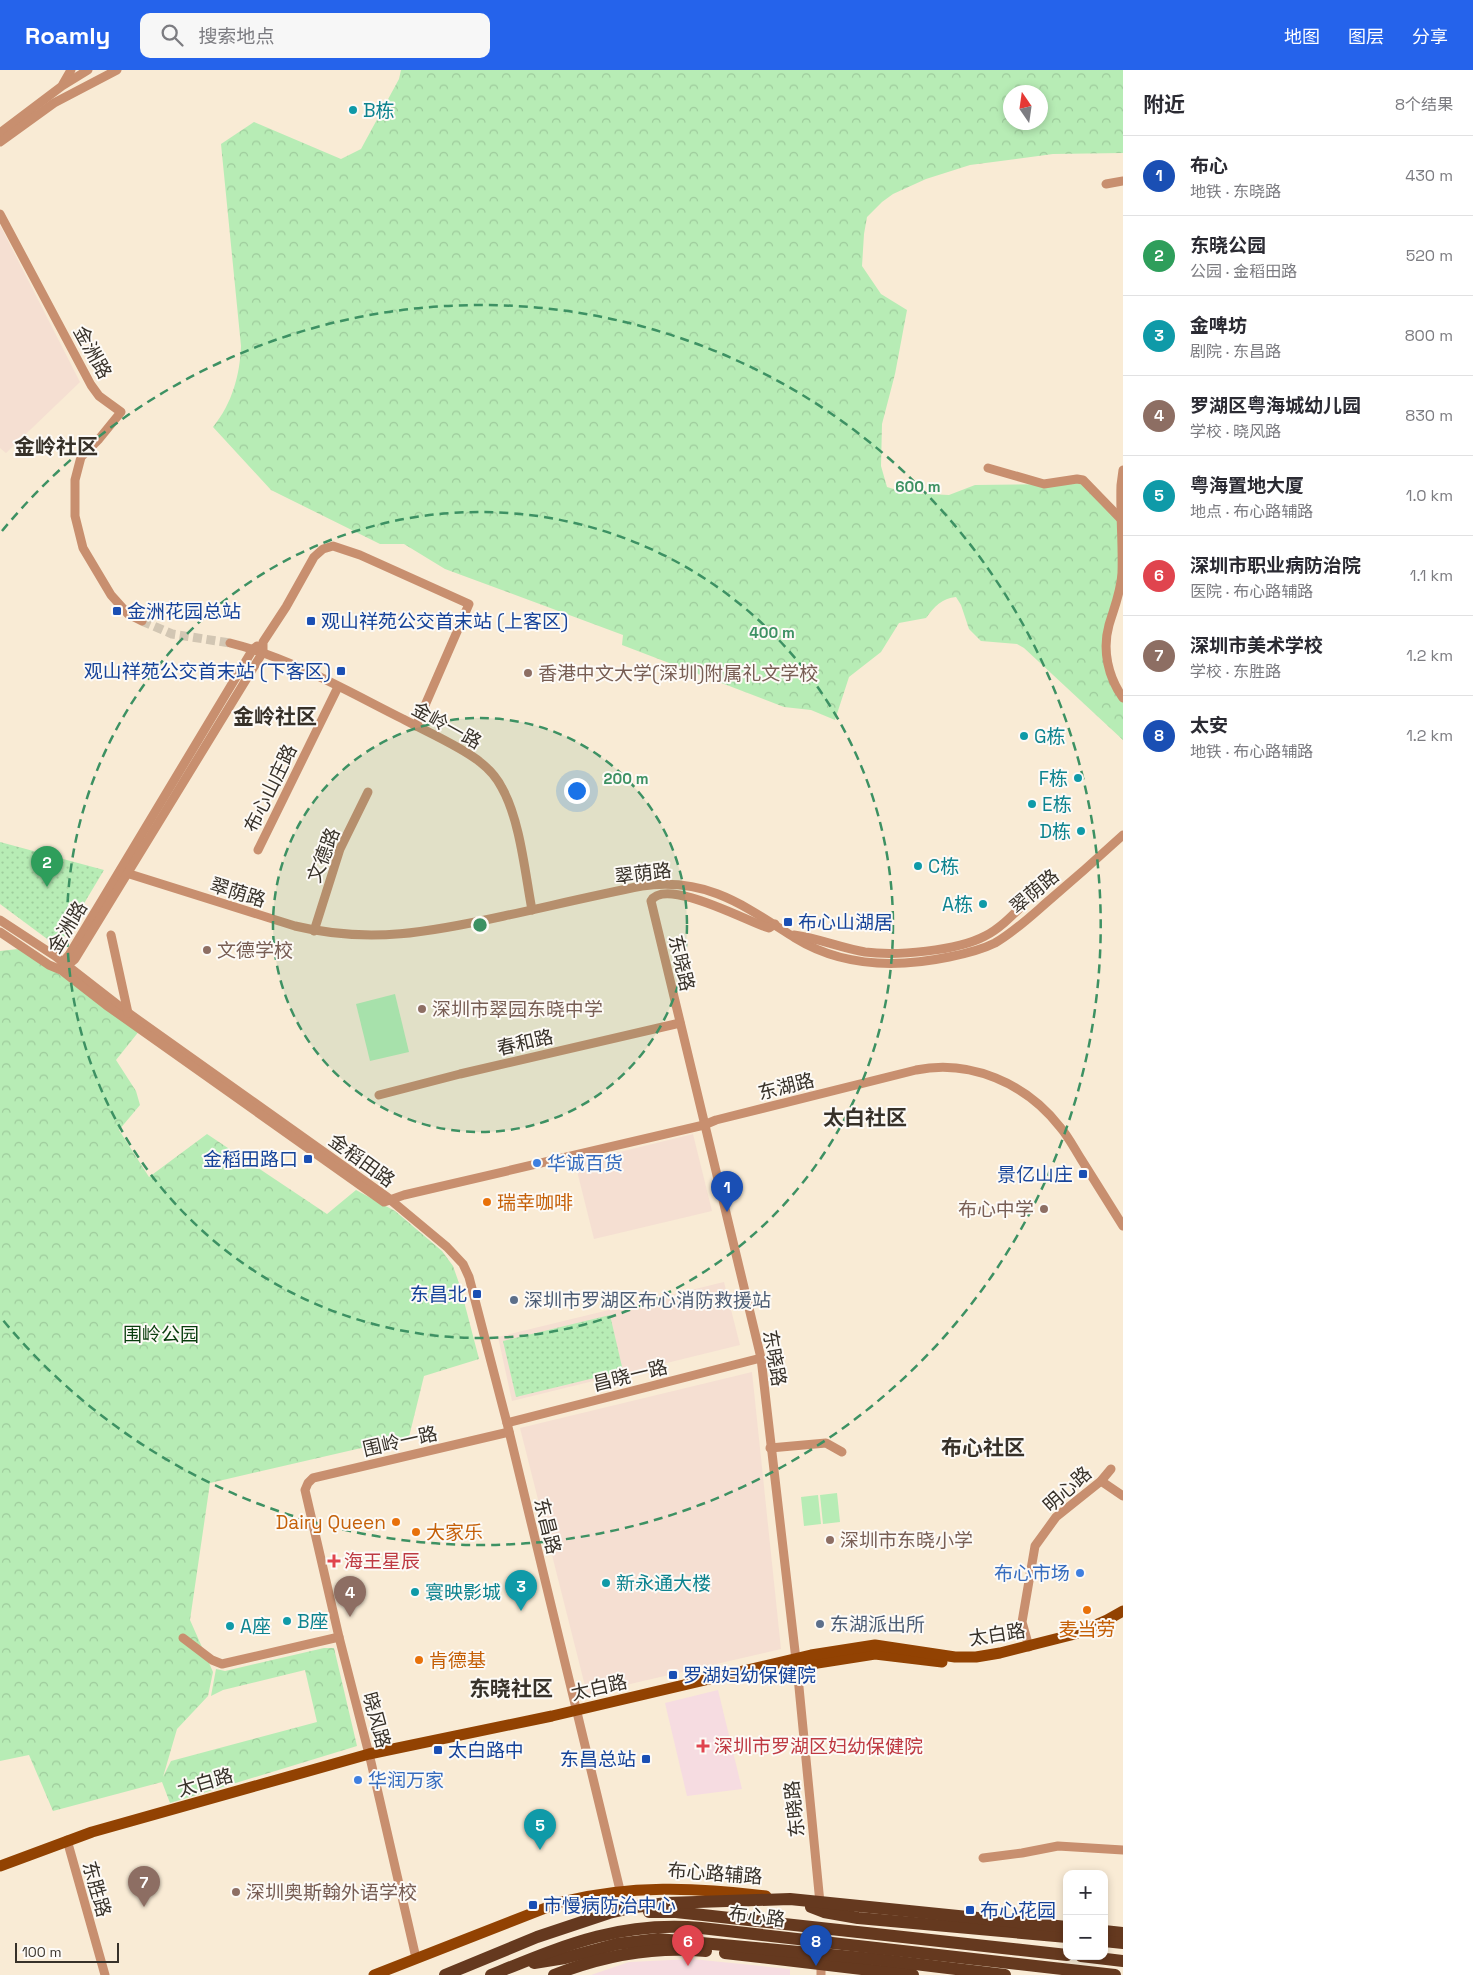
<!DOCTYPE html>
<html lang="zh">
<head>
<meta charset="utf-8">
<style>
  body { margin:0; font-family:"Space Grotesk","Noto Sans SC",sans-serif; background:#f7f7f7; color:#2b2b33 }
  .controls { position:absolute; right:15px; bottom:15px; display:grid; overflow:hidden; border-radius:10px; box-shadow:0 2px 8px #0003 }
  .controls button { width:45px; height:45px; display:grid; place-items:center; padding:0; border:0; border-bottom:1px solid #e1e1e2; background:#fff; color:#2b2b33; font:25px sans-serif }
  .compass { position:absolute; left:1003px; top:15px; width:45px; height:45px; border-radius:50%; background:#fff; box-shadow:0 2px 8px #0003; rotate:347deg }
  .scale { position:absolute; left:15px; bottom:12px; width:104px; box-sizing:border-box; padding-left:5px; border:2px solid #373129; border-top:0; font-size:14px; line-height:18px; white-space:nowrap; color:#373129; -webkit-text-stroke:4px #fdfaf6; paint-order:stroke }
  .you { position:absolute; left:576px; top:720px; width:18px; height:18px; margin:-12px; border:4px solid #fff; border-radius:50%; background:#1a73e8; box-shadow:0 0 0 8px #1a73e833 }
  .badge { display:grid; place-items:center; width:32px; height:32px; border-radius:50%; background:#2563eb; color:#fff; font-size:16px; font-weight:700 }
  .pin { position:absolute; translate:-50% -41px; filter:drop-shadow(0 1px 2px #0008) }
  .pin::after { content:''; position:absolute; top:26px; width:18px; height:15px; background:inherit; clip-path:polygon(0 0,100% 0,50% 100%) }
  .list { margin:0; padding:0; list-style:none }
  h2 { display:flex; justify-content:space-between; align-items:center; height:65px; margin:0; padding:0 20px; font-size:21px }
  h2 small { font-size:16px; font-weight:400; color:#7c7c81 }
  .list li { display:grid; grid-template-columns:32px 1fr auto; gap:15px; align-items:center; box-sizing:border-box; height:80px; padding:0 20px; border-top:1px solid #e1e1e2 }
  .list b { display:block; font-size:19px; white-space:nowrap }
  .list p { margin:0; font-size:16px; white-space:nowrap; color:#7c7c81 }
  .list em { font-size:16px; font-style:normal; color:#7c7c81 }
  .icon { flex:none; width:28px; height:28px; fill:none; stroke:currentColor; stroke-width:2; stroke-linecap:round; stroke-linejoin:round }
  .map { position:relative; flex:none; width:1123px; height:1905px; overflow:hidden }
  header { display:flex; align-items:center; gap:30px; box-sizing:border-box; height:70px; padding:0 25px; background:#2563eb; color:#fff }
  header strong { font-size:24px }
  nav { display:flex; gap:28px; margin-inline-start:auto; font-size:18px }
  .search { width:350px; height:45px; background:#f7f7f7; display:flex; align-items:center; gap:12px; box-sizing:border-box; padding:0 18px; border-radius:10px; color:#7c7c81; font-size:19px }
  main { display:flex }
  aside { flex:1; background:#fff }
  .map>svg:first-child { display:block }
  .industrial { fill:#f5dfd2 }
  .medical { fill:#f6dce1 }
  .grass { fill:url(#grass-dots) }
  .forest { fill:url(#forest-crowns); fill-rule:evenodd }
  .pitch { fill:#b7ecb5 }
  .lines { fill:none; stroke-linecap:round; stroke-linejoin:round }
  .minor-tunnel { stroke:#d2c6b3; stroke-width:9; stroke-dasharray:9 4.5; stroke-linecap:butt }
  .minor { stroke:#c88f6f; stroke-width:9 }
  .major { stroke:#924202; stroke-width:11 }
  .highway { stroke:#65391f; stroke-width:12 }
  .ring { fill:none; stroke:#3d9163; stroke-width:2.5; stroke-dasharray:9 6 }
  .culture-dot { fill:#0f9aa8; stroke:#fdfaf6; stroke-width:2 }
  .transit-dot { fill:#1a4fb4; stroke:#fdfaf6; stroke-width:2 }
  .education-dot { fill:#8d6e63; stroke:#fdfaf6; stroke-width:2 }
  .shop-dot { fill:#3f7fe0; stroke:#fdfaf6; stroke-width:2 }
  .food-dot { fill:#e8710a; stroke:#fdfaf6; stroke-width:2 }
  .service-dot { fill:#5c6f8a; stroke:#fdfaf6; stroke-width:2 }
  .health-dot { fill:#e0444e; stroke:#fdfaf6; stroke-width:2 }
  .labels { text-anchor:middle; stroke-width:4; stroke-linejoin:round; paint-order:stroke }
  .culture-label { font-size:19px; fill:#0d838f; stroke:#fdfaf6; text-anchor:start }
  .street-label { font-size:19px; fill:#373129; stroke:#fdfaf6 }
  .transit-label { font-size:19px; fill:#164399; stroke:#fdfaf6; text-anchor:start }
  .education-label { font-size:19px; fill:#785e54; stroke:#fdfaf6; text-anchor:start }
  .shop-label { font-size:19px; fill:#366cbe; stroke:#fdfaf6; text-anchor:start }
  .food-label { font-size:19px; fill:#c56008; stroke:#fdfaf6; text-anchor:start }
  .service-label { font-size:19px; fill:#4e5e75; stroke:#fdfaf6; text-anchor:start }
  .park-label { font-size:19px; fill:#093d0d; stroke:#fdfaf6 }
  .health-label { font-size:19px; fill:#be3a42; stroke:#fdfaf6; text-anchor:start }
  .quarter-label { font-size:21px; font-weight:bold; fill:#373129; stroke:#fdfaf6 }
  .centre { fill:#3d9163; stroke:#fdfaf6; stroke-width:2.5 }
  .ring-label { font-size:15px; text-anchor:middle; font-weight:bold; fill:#3d9163; stroke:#fdfaf6; stroke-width:4; stroke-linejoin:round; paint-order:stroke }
</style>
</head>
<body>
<header>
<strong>Roamly</strong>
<div class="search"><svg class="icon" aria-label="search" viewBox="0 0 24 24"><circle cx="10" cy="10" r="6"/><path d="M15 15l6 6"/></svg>搜索地点</div>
<nav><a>地图</a><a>图层</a><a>分享</a></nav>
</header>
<main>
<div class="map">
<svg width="1123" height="1905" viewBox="0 0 1123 1905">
  <defs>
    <pattern id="grass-dots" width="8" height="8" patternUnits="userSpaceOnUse" patternTransform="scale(1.25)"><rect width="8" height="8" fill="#b7ecb5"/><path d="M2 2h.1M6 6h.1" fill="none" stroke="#9ecb9c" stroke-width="1.8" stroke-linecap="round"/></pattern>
    <pattern id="forest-crowns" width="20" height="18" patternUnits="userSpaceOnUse" patternTransform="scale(1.25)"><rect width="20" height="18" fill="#b7ecb5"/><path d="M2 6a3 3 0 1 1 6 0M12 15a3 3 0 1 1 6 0" fill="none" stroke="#9ecb9c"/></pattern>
  </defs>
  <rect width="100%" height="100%" fill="#f9ebd5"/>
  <!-- industrial -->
  <g class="industrial">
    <path d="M0,155L80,312L6,383L0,378Z"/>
    <path d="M693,1064L712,1141L594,1169L575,1093Z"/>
    <path d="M724,1212L740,1275L512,1331L498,1267Z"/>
    <path d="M752,1302L781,1579L587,1624L520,1358Z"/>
  </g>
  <!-- medical -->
  <g class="medical">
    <path d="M718,1620L742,1719L687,1726L665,1633Z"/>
    <path d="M692,1889L790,1899V1905H591L629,1892Z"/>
  </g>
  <!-- grass -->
  <g class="grass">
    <path d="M0,772L104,800L58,877L0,834Z"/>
    <path d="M610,1245L623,1301L516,1327L503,1271Z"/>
  </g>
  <!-- forest -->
  <g class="forest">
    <path d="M401,0H1123V83L1053,84L970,95L926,109L893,124L882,132L867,147L864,164L862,196L881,224L907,240L895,304L882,354L881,396L887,417L907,423L949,425L975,415L1053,414L1077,409L1120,448L1123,501L1106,578L1123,628V670L1024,578L1017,574L981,571L969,559L961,535L956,527C942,528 934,537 926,548L899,553L881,582L849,607L835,650L811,640L784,637L622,575L623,565L445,499L404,474H380L271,420L213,357C232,334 240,305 241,276L221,74L254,52L341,89L361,79L399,9ZM1011,22H1040V52H1011Z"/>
    <path d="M18,879L82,918L140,960L116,990L136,1021L140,1035L119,1060L149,1107L207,1064L327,1144L356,1120L395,1141L442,1181L453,1196L460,1216L479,1289L424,1306L409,1367L210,1413L190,1550L213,1602L208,1626L177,1659L163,1707L171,1691L317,1652L305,1600L223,1620L211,1626L216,1599L225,1601L324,1578H334L357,1676L170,1733L162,1712L53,1741L29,1685L0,1691V881Z"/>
  </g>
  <!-- pitch -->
  <g class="pitch">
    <path d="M395,924L409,982L370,991L356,934Z"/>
    <path d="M837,1423L840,1452L823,1454L820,1425Z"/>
    <path d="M818,1425L821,1454L804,1456L801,1427Z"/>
  </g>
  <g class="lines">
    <!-- minor-tunnel -->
    <path class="minor-tunnel" d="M142,551L172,564L230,573"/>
    <!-- minor -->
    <g class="minor">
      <path d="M63,14L71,0"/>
      <path d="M0,63L62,16L88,0"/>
      <path d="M0,72L54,33L117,0"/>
      <path d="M1106,114L1123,111"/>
      <path d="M0,144L91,315L99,326L121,342L99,369L81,387L75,410V446L83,478L111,525L128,544L142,551"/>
      <path d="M988,398L1044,414L1077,409L1083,410L1120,448"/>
      <path d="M1123,400L1121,415C1120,444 1123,474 1122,503C1121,522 1114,538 1109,555C1102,580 1108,607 1123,628"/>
      <path d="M230,573C291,588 347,621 403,649C425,661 462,677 480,692C489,699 497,708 502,718C520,750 525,803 532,840"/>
      <path d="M258,780L338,617"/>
      <path d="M120,801L295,856C370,874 431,862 504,846C550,836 596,825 642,816C707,807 743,835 795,868C842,897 896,898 949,887C964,884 981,880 995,873C1014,862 1030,847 1046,833C1072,811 1098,788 1123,765"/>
      <path d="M0,850L55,886L127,942L387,1127L447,1177L463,1194L469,1207L507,1353L620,1820"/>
      <path d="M775,854L769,858L763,856C745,850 664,807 651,831L761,1288L798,1607L820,1833"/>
      <path d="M314,861L340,779L368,722"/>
      <path d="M0,862L49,895L61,900L106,935L384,1132L404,1125L704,1055L716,1050L916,1000C970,989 1026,1013 1060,1057C1068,1066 1074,1078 1081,1089C1095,1111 1109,1134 1123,1156"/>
      <path d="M111,865L128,943"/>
      <path d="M794,865C818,868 841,878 865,882C896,886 957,881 985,866C1003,857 1018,839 1032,826"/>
      <path d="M61,897L62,893L69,885L253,579L257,576"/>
      <path d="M63,899L75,889L263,582V572L286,537L314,487L323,479L333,476L360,485L469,534L416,656"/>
      <path d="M379,1025L460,1004L680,953"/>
      <path d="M507,1353L761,1288"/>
      <path d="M770,1378L826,1373L842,1382"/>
      <path d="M1101,1411L1123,1426"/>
      <path d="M183,1568L212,1590L222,1594L339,1567"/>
      <path d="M1029,1577L1022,1552L1035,1476L1056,1447L1101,1411L1111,1399"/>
      <path d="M67,1770L105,1905"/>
      <path d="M983,1788L1022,1783L1058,1776L1123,1780"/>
      <path d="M416,1888L371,1692L339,1567L305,1420L308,1413L313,1408L509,1362"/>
      <path d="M821,1905V1894"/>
    </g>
    <!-- major -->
    <g class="major">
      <path d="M792,1597L875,1584L942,1592"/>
      <path d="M0,1796L92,1762L369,1684L552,1646L811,1585L875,1575L955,1587H976L1000,1583L1075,1564L1107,1550L1123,1541"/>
      <path d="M374,1905L561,1832C630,1815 695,1817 766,1826"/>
    </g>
    <!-- highway -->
    <g class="highway">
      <path d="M811,1837L824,1842L858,1848L1067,1867"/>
      <path d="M649,1842H676L1067,1885"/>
      <path d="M1104,1861L1123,1863"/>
      <path d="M1104,1871L1123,1873"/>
      <path d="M725,1883L913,1905"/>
      <path d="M1081,1886L1123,1891"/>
      <path d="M534,1893L565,1888L617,1874L658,1869L874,1889L1005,1905"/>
      <path d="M445,1905L537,1867L609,1843L635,1837L667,1833L790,1829L1067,1857"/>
      <path d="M491,1905C565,1875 620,1851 701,1858L1115,1905"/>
      <path d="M554,1905C604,1885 653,1876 706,1881"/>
    </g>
  </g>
  <!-- distance rings -->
  <circle cx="480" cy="855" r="207" fill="#3d9163" fill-opacity=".12"/>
  <g class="ring">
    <circle cx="480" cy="855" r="207"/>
    <circle cx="480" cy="855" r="413"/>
    <path d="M2 461A620 620 0 1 1 2 1249"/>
  </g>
  <!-- markers -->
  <g class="culture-dot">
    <circle cx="353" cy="40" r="5"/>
    <circle cx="1024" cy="666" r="5"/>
    <circle cx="1078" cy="708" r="5"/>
    <circle cx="1032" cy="734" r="5"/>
    <circle cx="1081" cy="761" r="5"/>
    <circle cx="918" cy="796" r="5"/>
    <circle cx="983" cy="834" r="5"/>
    <circle cx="606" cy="1513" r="5"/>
    <circle cx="415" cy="1522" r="5"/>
    <circle cx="287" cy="1551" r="5"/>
    <circle cx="230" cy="1556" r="5"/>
  </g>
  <g class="transit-dot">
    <rect x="112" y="536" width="10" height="10" rx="2.5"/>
    <rect x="306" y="546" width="10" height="10" rx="2.5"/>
    <rect x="336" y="596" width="10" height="10" rx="2.5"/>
    <rect x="783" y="847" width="10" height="10" rx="2.5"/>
    <rect x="303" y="1084" width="10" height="10" rx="2.5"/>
    <rect x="1078" y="1099" width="10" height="10" rx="2.5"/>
    <rect x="472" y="1219" width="10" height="10" rx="2.5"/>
    <rect x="668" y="1600" width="10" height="10" rx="2.5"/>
    <rect x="433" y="1675" width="10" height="10" rx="2.5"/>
    <rect x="641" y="1684" width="10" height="10" rx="2.5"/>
    <rect x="528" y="1830" width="10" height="10" rx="2.5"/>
    <rect x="965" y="1835" width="10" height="10" rx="2.5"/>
  </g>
  <g class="education-dot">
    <circle cx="528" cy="603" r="5"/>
    <circle cx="207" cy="880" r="5"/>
    <circle cx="422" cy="939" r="5"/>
    <circle cx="1044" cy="1139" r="5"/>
    <circle cx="830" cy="1470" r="5"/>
    <circle cx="236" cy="1822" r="5"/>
  </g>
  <g class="shop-dot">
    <circle cx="537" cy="1093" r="5"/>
    <circle cx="1080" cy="1503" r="5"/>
    <circle cx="358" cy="1710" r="5"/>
  </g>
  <g class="food-dot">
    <circle cx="487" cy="1132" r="5"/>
    <circle cx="396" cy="1452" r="5"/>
    <circle cx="416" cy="1462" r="5"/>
    <circle cx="1087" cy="1540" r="5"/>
    <circle cx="419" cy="1590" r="5"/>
  </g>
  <g class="service-dot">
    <circle cx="514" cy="1230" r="5"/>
    <circle cx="820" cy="1554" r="5"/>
  </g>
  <g class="health-dot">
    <path d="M331.5 1483.5h5v5h5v5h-5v5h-5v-5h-5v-5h5z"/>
    <path d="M700.5 1668.5h5v5h5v5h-5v5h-5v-5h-5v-5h5z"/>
  </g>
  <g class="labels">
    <!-- culture labels -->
    <g class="culture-label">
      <text x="363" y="47">B栋</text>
      <text x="1034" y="673">G栋</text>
      <text x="1068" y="715" text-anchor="end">F栋</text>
      <text x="1042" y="741">E栋</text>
      <text x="1071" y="768" text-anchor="end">D栋</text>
      <text x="928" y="803">C栋</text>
      <text x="973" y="841" text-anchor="end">A栋</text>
      <text x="616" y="1520">新永通大楼</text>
      <text x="425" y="1529">寰映影城</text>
      <text x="297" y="1558">B座</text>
      <text x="240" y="1563">A座</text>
    </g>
    <!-- street labels -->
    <g class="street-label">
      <text transform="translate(93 282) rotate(61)" y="7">金洲路</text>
      <text transform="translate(447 655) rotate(29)" y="7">金岭一路</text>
      <text transform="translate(270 718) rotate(-64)" y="7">布心山庄路</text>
      <text transform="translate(323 785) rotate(-69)" y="7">文德路</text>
      <text transform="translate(643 803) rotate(-7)" y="7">翠荫路</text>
      <text transform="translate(1034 821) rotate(-40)" y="7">翠荫路</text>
      <text transform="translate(238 822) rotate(17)" y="7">翠荫路</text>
      <text transform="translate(67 857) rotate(-59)" y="7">金洲路</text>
      <text transform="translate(682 893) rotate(77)" y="7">东晓路</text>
      <text transform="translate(525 972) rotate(-13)" y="7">春和路</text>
      <text transform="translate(786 1016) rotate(-14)" y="7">东湖路</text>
      <text transform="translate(362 1090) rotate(36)" y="7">金稻田路</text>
      <text transform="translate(775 1288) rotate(80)" y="7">东晓路</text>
      <text transform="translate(630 1305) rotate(-14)" y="7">昌晓一路</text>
      <text transform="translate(400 1371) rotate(-13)" y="7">围岭一路</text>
      <text transform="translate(1067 1419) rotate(-42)" y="7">明心路</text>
      <text transform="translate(548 1456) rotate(76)" y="7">东昌路</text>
      <text transform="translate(997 1564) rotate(-9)" y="7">太白路</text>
      <text transform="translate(599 1617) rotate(-13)" y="7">太白路</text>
      <text transform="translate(377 1650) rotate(75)" y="7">晓风路</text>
      <text transform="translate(205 1712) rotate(-16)" y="7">太白路</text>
      <text transform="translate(794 1739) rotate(-96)" y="7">东晓路</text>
      <text transform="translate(715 1803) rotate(4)" y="7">布心路辅路</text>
      <text transform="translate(97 1819) rotate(74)" y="7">东胜路</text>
      <text transform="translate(757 1846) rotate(7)" y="7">布心路</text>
    </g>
    <!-- transit labels -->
    <g class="transit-label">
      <text x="127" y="548">金洲花园总站</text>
      <text x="321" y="558">观山祥苑公交首末站 (上客区)</text>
      <text x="331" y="608" text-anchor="end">观山祥苑公交首末站 (下客区)</text>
      <text x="798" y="859">布心山湖居</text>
      <text x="298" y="1096" text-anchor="end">金稻田路口</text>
      <text x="1073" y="1111" text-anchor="end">景亿山庄</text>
      <text x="467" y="1231" text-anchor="end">东昌北</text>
      <text x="683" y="1612">罗湖妇幼保健院</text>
      <text x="448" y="1687">太白路中</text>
      <text x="636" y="1696" text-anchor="end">东昌总站</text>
      <text x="543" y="1842">市慢病防治中心</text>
      <text x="980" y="1847">布心花园</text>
    </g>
    <!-- education labels -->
    <g class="education-label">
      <text x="538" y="610">香港中文大学(深圳)附属礼文学校</text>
      <text x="217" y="887">文德学校</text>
      <text x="432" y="946">深圳市翠园东晓中学</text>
      <text x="1034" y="1146" text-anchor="end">布心中学</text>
      <text x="840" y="1477">深圳市东晓小学</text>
      <text x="246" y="1829">深圳奥斯翰外语学校</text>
    </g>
    <!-- shop labels -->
    <g class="shop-label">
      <text x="547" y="1100">华诚百货</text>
      <text x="1070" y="1510" text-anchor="end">布心市场</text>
      <text x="368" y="1717">华润万家</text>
    </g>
    <!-- food labels -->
    <g class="food-label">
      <text x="497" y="1139">瑞幸咖啡</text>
      <text x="386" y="1459" text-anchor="end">Dairy Queen</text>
      <text x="426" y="1469">大家乐</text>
      <text x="1087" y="1566" text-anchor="middle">麦当劳</text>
      <text x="429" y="1597">肯德基</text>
    </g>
    <!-- service labels -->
    <g class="service-label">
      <text x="524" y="1237">深圳市罗湖区布心消防救援站</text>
      <text x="830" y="1561">东湖派出所</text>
    </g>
    <!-- park labels -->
    <g class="park-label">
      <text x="161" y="1271">围岭公园</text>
    </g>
    <!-- health labels -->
    <g class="health-label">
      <text x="344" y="1498">海王星辰</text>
      <text x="714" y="1683">深圳市罗湖区妇幼保健院</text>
    </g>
    <!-- quarter labels -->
    <g class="quarter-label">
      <text x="56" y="384">金岭社区</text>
      <text x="275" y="654">金岭社区</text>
      <text x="865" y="1055">太白社区</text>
      <text x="983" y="1385">布心社区</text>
      <text x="511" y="1626">东晓社区</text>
    </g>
  </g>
  <circle cx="480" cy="855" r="8" class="centre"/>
  <g class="ring-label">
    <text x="918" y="422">600 m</text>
    <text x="772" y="568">400 m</text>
    <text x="626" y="714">200 m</text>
  </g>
</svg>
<div class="controls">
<button>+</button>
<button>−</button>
</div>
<svg class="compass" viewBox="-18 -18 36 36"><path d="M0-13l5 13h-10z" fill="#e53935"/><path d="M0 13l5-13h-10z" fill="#7c7c81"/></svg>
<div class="scale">100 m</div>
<div class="you"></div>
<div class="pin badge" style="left:727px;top:1142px;background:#1a4fb4">1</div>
<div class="pin badge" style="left:47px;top:817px;background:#2e9e5b">2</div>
<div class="pin badge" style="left:521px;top:1541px;background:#0f9aa8">3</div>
<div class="pin badge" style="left:350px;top:1547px;background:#8d6e63">4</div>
<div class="pin badge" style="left:540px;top:1780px;background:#0f9aa8">5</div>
<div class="pin badge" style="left:688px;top:1896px;background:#e0444e">6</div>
<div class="pin badge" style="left:144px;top:1837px;background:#8d6e63">7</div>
<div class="pin badge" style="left:816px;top:1896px;background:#1a4fb4">8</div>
</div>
<aside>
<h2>附近<small>8个结果</small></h2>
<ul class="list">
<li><span class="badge" style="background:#1a4fb4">1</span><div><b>布心</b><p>地铁 · 东晓路</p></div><em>430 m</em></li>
<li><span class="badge" style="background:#2e9e5b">2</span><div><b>东晓公园</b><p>公园 · 金稻田路</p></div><em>520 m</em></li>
<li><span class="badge" style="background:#0f9aa8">3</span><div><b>金啤坊</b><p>剧院 · 东昌路</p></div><em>800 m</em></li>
<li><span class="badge" style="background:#8d6e63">4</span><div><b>罗湖区粤海城幼儿园</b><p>学校 · 晓风路</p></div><em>830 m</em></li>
<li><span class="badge" style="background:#0f9aa8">5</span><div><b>粤海置地大厦</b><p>地点 · 布心路辅路</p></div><em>1.0 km</em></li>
<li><span class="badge" style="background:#e0444e">6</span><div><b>深圳市职业病防治院</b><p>医院 · 布心路辅路</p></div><em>1.1 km</em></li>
<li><span class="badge" style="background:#8d6e63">7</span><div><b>深圳市美术学校</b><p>学校 · 东胜路</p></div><em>1.2 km</em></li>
<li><span class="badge" style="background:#1a4fb4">8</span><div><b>太安</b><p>地铁 · 布心路辅路</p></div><em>1.2 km</em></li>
</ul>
</aside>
</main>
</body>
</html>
